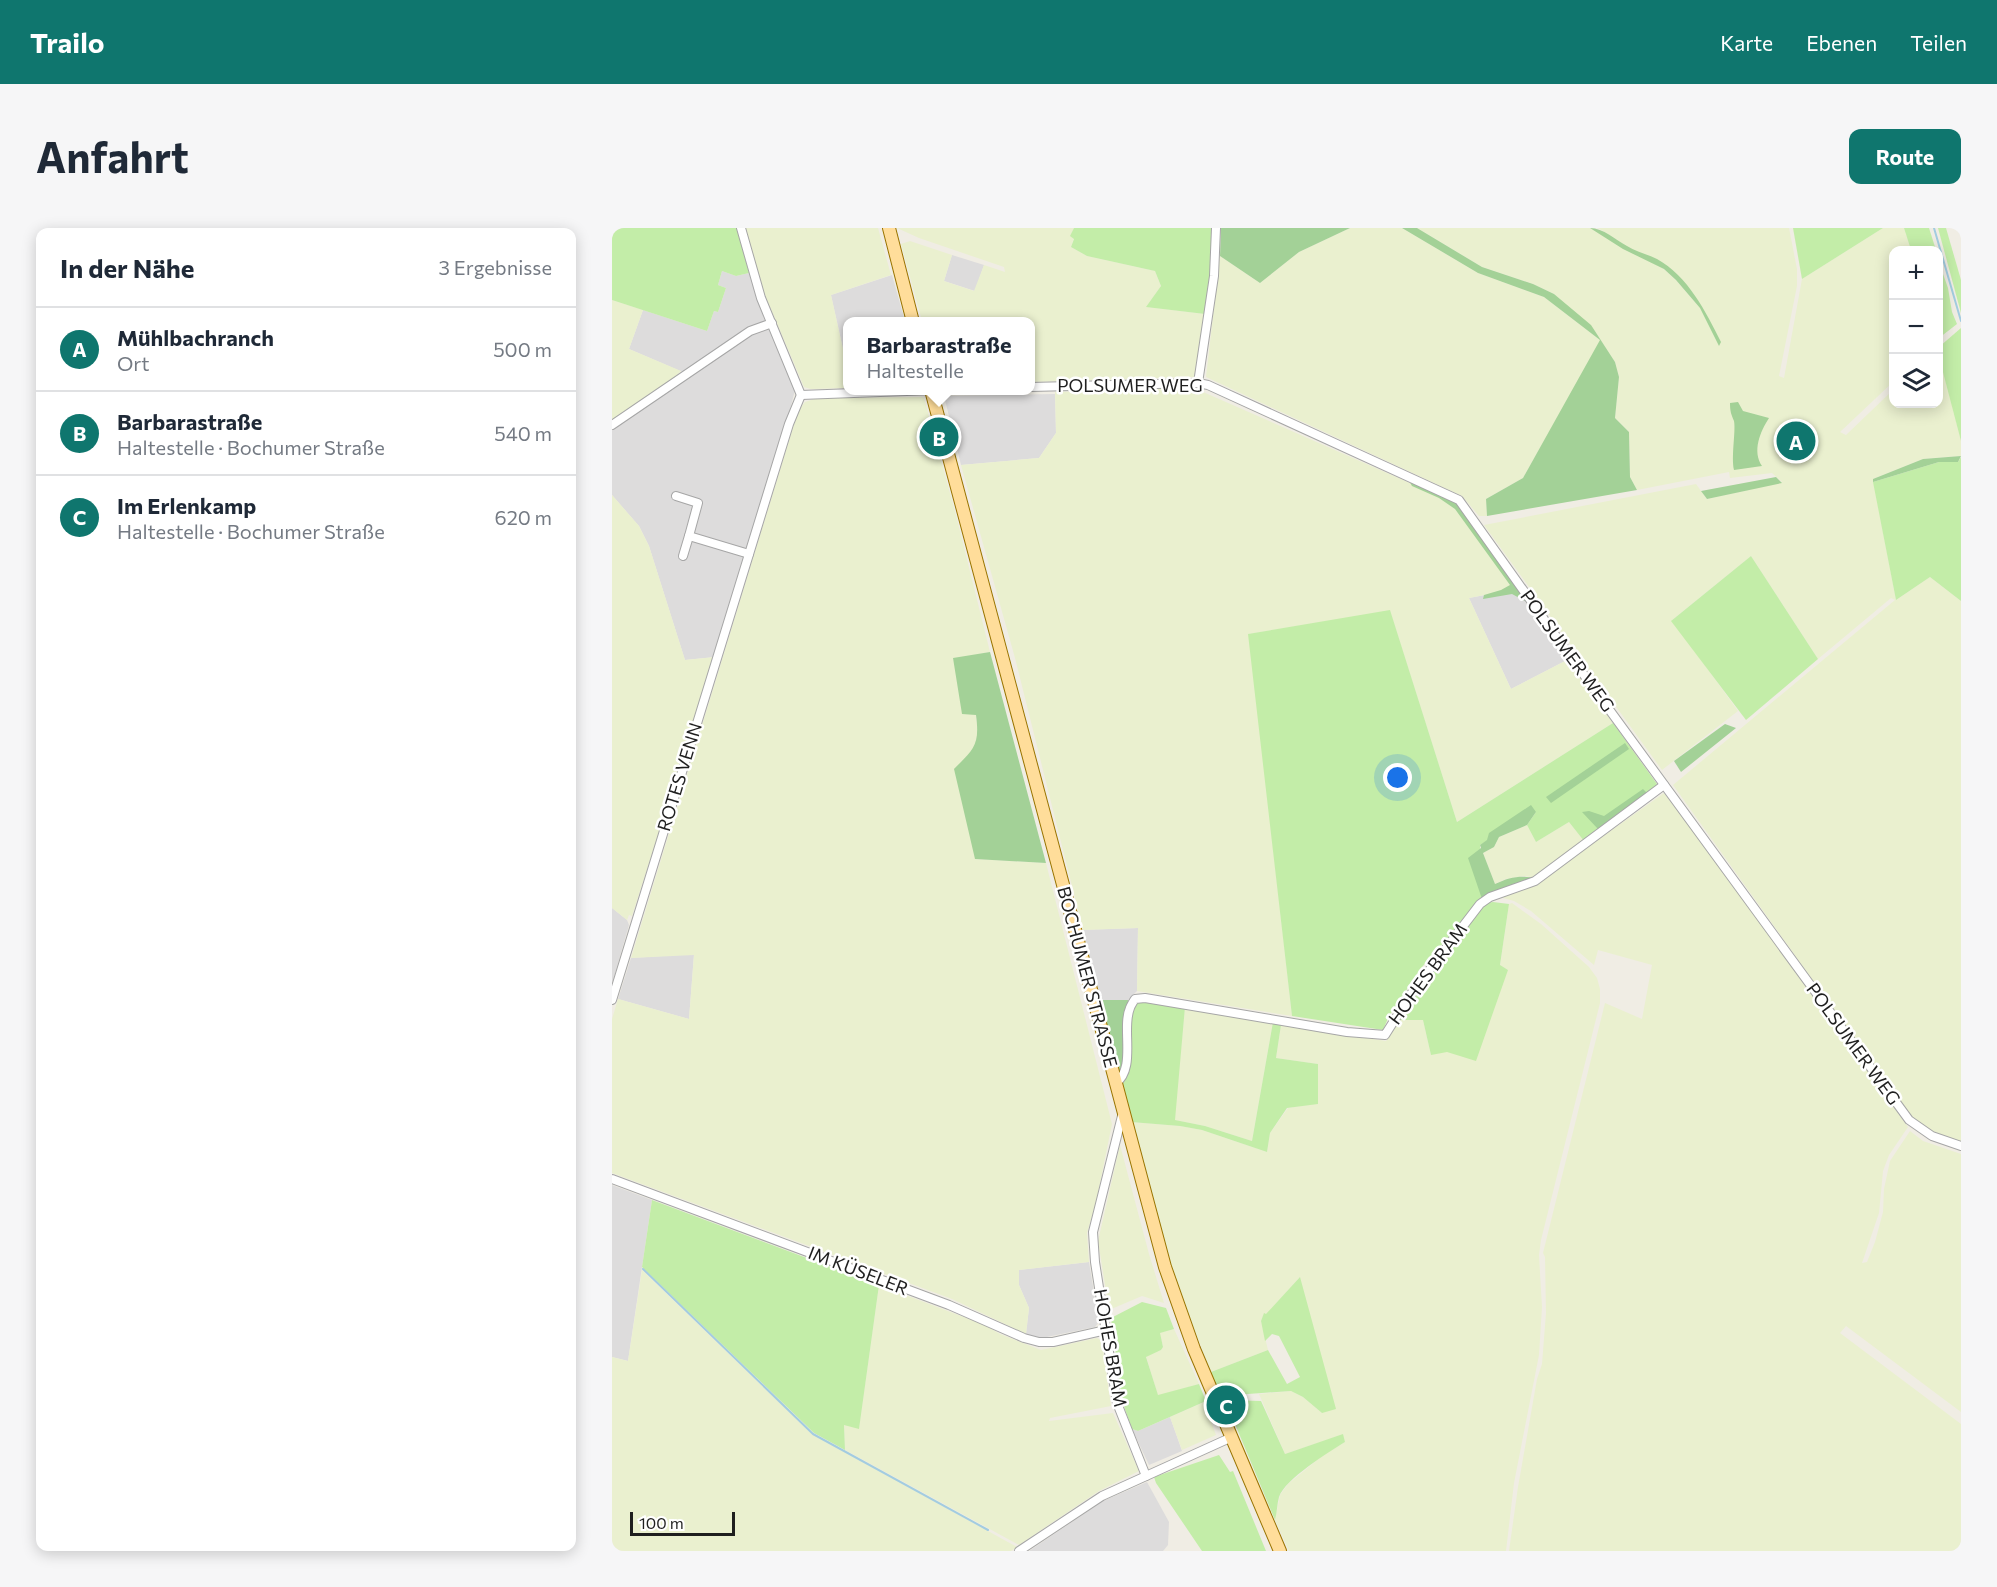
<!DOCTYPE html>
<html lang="de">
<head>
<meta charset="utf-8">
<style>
  body { margin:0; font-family:Commissioner,sans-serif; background:#f6f6f7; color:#1f2937 }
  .controls { position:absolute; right:18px; top:18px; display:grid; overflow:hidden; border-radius:12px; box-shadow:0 3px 15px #0003 }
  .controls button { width:54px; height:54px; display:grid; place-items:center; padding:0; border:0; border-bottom:2px solid #e0e1e3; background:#fff; color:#1f2937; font:30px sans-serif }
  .scale { position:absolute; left:18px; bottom:15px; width:105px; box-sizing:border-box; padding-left:6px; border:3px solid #1f1f1f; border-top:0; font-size:16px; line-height:21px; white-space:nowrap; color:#1f1f1f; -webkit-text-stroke:4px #fff; paint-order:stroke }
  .you { position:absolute; left:786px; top:550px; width:21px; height:21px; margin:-15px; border:4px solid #fff; border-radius:50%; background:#1a73e8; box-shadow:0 0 0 9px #1a73e833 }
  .badge { display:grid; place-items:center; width:39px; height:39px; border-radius:50%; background:#0f766e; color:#fff; font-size:20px; font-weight:700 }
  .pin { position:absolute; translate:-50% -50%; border:3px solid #fff; box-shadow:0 2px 6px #0006 }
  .popup { position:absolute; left:231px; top:89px; width:192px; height:78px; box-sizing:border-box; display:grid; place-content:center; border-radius:12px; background:#fff; filter:drop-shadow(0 2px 4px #0005); font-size:20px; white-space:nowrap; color:#747a83 }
  .popup b { font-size:22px; color:#1f2937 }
  .popup::after { content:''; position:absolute; left:50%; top:100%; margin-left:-12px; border:12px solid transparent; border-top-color:#fff }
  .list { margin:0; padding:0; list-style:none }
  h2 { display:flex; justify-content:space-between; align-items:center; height:78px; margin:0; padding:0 24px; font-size:26px }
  h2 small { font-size:20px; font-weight:400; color:#747a83 }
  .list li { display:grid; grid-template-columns:39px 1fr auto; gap:18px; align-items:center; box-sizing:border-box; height:84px; padding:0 24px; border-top:2px solid #e0e1e3 }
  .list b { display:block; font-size:22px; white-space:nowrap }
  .list p { margin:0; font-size:20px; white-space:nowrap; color:#747a83 }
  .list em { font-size:20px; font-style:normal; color:#747a83 }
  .icon { flex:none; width:33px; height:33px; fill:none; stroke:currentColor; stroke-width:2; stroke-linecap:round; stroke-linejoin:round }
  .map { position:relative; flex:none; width:1349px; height:1323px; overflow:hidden; border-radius:12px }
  header { display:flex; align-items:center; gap:36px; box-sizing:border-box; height:84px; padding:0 30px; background:#0f766e; color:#fff }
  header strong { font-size:28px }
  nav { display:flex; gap:33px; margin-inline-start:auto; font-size:21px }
  .intro { display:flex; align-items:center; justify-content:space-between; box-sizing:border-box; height:144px; padding:0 36px }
  h1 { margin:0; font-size:42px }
  .button { padding:15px 27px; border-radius:12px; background:#0f766e; color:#fff; font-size:21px; font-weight:700 }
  main { display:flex; gap:36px; padding:0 36px }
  aside { flex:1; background:#fff; border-radius:12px; box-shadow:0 3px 15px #0003 }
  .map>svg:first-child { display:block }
  .residential { fill:#dddcdc }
  .farmland { fill:#eaf0cf }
  .grass { fill:#c3eda8 }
  .forest { fill:#a3d197 }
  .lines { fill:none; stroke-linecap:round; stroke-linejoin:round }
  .stream { stroke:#a3cce0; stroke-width:2 }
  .minor-casing { stroke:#a6a6a6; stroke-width:10 }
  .primary-casing { stroke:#997400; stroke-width:14 }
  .minor { stroke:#fff; stroke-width:8 }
  .primary { stroke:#ffdd9a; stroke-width:12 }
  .labels { text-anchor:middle; stroke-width:5; stroke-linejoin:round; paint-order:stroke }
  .street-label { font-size:18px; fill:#1f1f1f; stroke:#fff }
</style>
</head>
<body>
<header>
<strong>Trailo</strong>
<nav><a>Karte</a><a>Ebenen</a><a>Teilen</a></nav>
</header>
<div class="intro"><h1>Anfahrt</h1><a class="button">Route</a></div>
<main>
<aside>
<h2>In der Nähe<small>3 Ergebnisse</small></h2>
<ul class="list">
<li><span class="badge">A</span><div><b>Mühlbachranch</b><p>Ort</p></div><em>500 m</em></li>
<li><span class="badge">B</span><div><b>Barbarastraße</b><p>Haltestelle · Bochumer Straße</p></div><em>540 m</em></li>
<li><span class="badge">C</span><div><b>Im Erlenkamp</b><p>Haltestelle · Bochumer Straße</p></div><em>620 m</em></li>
</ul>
</aside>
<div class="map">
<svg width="1349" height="1323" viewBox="0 0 1349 1323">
  <rect width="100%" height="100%" fill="#f0ede4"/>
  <!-- residential -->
  <g class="residential">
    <path d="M340,27L372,37L363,63L332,53Z"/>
    <path d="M110,43L124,48L137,45L184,158L174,198L103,429L73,432L37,318L27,298L0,267V199L80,148L17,121L31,82L95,103L102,83L106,84L114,60L106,57Z"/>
    <path d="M280,47L293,93L236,94L235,139L219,67Z"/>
    <path d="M443,166L444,205L427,230L349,237L332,168Z"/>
    <path d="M904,361L955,432L899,461L857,370Z"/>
    <path d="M0,680L15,692L17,697L0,756Z"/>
    <path d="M526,700L525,763L516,772H486L467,702Z"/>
    <path d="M82,726L77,791L6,771L19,730Z"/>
    <path d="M0,957L40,972L16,1133L0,1129Z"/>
    <path d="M477,1034L487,1094L483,1099L430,1110L414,1106L417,1080L407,1057V1042Z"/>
    <path d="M558,1189L570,1223L537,1237L520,1201L526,1203Z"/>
    <path d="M535,1254L557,1294L556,1317L551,1323H417L491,1273Z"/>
  </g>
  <!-- farmland -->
  <g class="farmland">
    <path d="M131,0H266L279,47L219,67L235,139V160L199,161L192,159L158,79L151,69Z"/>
    <path d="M285,0H462L459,8L462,10L459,19L475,28L543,43L549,58L535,79L593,86L582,149L419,154L418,94L310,93L289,16L298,13L340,27L332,53L362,63L372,37L393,44L392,39L307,10Z"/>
    <path d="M738,0H790L866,45L932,69L987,111L942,66L921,56L870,39L805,0H978L1052,41L1064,52L1088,80L1107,118L1078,62L1059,42L1044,31L1022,23L986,0H1177L1185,41V58L1167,148L1172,150L1190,51L1271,0H1292L1299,22H1282L1281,154L1228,204L1234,207L1281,162L1282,176H1326L1327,125L1349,213V228L1311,231L1261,251L1284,372L1318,349L1349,373V913L1324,906L1303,895L1061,557L1283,372L1279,370L1206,431L1139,328L1060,392L1126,483L1050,542L872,297L1084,256L1095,271L1170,254L1160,245L1118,250L1117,244L1025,262L1018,249L1017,204L1003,190L1007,149L1003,134L989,113L911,250L874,271L875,288H867L850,268L594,149L608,28L648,55L687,24Z"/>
    <path d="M0,72L31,82L17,121L69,143L61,151L0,193Z"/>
    <path d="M582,160L841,274L904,361L857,370L899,461L955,432L1001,495L845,594L778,383L637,406L680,788L525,763L526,700L471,702L403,430L349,237L427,230L444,205L443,164Z"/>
    <path d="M310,169L312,170L344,287L378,424L341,431L364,487L366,505L362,522L363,631L434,635L500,896L484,975L475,1005L477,1034L407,1042V1057L417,1080L414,1106L340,1071L0,945V791L6,771L77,791L82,727L19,730L186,183L193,174L205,170Z"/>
    <path d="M0,267L27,298L37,318L73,432L103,429L20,688L17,687L15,692L0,680Z"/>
    <path d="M1052,565L1118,651L1296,899L1277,927L1271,943L1267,985L1250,1035L1255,1034L1263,1014L1271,984L1272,961L1278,933L1298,903L1311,913L1349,926V1184L1234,1098L1228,1105L1349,1196V1323H897L906,1259L925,1151L930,1136L934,1085L933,1029L931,1025L993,775L1030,791L1040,737L986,722L982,737L919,683L902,673L888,669L924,656Z"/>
    <path d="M957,594L972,613L924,650L912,648L894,651L883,656L871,625L882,619L887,609L915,597L924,614Z"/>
    <path d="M900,675L929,696L977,739L985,750L988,761V775L929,1012L927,1027L930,1079L927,1127L902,1255L894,1323H677L663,1292L668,1267L676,1256L710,1228L733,1214L730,1207L673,1226L647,1166L679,1163L691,1169L710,1185L687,1050L654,1087L652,1086L649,1093L656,1122L599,1144L556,1034L519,894L568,898L590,902L655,924L658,905L676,880L706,875V836L664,830L669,797L774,813L787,792H811L819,827L896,742L888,738L897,676Z"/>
    <path d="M573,779L661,794L640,913L593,898L562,892Z"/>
    <path d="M508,917L537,1026L552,1075L530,1068L497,1082L486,1013Z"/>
    <path d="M30,1042L200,1206L405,1319L399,1323H0V1129L16,1133Z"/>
    <path d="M267,1057L373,1097L388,1106L429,1122L485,1110L490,1113L499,1178L438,1190L437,1193L501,1185L527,1243L487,1263L407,1317L233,1222L232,1196L247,1200Z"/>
    <path d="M562,1101L587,1156L546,1168L534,1128L549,1122L551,1118L547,1105Z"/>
    <path d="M592,1174L604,1207L570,1222L558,1189Z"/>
  </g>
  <!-- grass -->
  <g class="grass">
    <path d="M0,0H125L137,45L124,48L110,43L106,57L114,60L106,84L102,83L95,103L0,72Z"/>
    <path d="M462,0H600V45L593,86L534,79L549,58L543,43L475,28L459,19L462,11L458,8Z"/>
    <path d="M1181,0H1271L1190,51Z"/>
    <path d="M1292,0H1317L1324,22H1299Z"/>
    <path d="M1326,0H1334L1349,52V85Z"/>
    <path d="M1326,32L1336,60L1340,84L1345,96L1327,110Z"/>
    <path d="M1349,100V213L1326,125L1327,119Z"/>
    <path d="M1349,229V373L1318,349L1284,372L1261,254L1327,234H1346Z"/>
    <path d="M1139,328L1206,431L1134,492L1059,393Z"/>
    <path d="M778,382L845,594L1001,495L1045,556L1044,560L972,613L957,594L924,614L915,597L924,584L868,617L870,671L810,739L777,788L771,802L680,788L636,406Z"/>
    <path d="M881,674L897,676L888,737L896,742L864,833L835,824L819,827L811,792H787L863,685L874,675Z"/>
    <path d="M532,772L573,779L563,892L593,898L640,913L661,794L669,797L664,830L706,836V876L675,880L658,905L655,924L590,902L568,898L519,894L508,856L519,781L525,774Z"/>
    <path d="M40,972L267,1057L247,1201L232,1197L233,1222L202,1205L30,1039Z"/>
    <path d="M688,1049L724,1181L710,1185L691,1169L679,1163L608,1168L599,1144L656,1122L675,1156L688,1149L667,1108L660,1106L653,1113L649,1093L652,1085L654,1086Z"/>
    <path d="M530,1074L554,1080L562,1101L548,1105L551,1119L549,1122L534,1129L546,1167L587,1156L594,1173L526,1203L520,1201L510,1173L499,1090Z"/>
    <path d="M613,1172L649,1173L673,1226L731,1206L733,1214C717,1224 673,1251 667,1269C665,1276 665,1285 663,1292Z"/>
    <path d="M607,1227L618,1244L621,1243L654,1323H590L544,1255L542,1249Z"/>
  </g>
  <!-- forest -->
  <g class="forest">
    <path d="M609,0H738L687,24L648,55L608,28Z"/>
    <path d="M790,0H805L870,39L921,56L942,66L979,97L1003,134L1007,149L1003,190L1017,204L1018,249L1025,262L875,288L874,271L911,250L988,112L932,69L866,45Z"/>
    <path d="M978,0C991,0 1004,12 1015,18C1024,24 1035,26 1045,31C1076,48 1094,84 1109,114L1107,118L1088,80L1064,52L1052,41L1011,21Z"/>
    <path d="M1126,174L1131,183L1157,190C1148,204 1140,223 1150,238L1122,242C1119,228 1124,203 1122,193C1119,186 1118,183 1118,175Z"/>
    <path d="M1349,228L1346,234H1327L1261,254V251L1311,231Z"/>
    <path d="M1164,249L1170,255L1095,271L1089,263Z"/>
    <path d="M796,251L819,261L849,278L915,374L900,366L871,371L872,367L889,362L898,357L843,281L827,270L800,258Z"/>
    <path d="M378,424L434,635L363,631L342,541C362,521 368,517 364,487L350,486L341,430Z"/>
    <path d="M1113,496L1124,500L1069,544L1062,533Z"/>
    <path d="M1013,515L1017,521L939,575L934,569Z"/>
    <path d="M1031,561L1035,565L986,601L970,584L977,583L992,588Z"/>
    <path d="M919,577L924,584L915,597L887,609L882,619L871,625L883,656C897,649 909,647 924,650L870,671L856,630L869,620L868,617L875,612L877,605Z"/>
    <path d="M486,772H516L512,832L507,844Z"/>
  </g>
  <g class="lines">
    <!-- stream -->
    <g class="stream">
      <path d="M1322,0L1349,93"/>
      <path d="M31,1041L201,1206L376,1302"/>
    </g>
    <defs>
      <g id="minor">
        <path d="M129,0L149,70L189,167"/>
        <path d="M586,155L602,48L604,0"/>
        <path d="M418,159L586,155L596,157L847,272L961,432L1297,892L1320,908L1349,918"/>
        <path d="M189,167L321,162"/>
        <path d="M0,197L138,103L160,95"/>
        <path d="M64,268L86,275L77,308L137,326"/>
        <path d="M71,328L77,308"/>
        <path d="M0,772L177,196L189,167"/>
        <path d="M503,856C525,841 509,800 518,780C519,777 521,774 523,771L533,770L735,804L773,807L799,766L868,676L878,669L923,653L1052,557"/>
        <path d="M511,884L481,1004L483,1034L505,1175L534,1248"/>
        <path d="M0,951L337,1077L412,1110L427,1114H441L494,1102"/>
        <path d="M407,1323L490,1268L620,1209"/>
      </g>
      <g id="primary">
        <path d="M277,0L301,94"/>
        <path d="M319,162L553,1039L582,1121L668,1323"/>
      </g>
    </defs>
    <!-- minor casing -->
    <use href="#minor" class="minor-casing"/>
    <!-- primary casing -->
    <use href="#primary" class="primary-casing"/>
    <!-- minor -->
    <use href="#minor" class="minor"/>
    <!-- primary -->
    <use href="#primary" class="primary"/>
  </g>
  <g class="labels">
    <!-- street labels -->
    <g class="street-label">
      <text x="518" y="164">POLSUMER WEG</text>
      <text transform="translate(955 423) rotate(54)" y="6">POLSUMER WEG</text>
      <text transform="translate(68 549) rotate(-73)" y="6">ROTES VENN</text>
      <text transform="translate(816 746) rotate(-54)" y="6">HOHES BRAM</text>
      <text transform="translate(475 749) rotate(75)" y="6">BOCHUMER STRASSE</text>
      <text transform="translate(1241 816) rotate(54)" y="6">POLSUMER WEG</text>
      <text transform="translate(246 1043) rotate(21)" y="6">IM KÜSELER</text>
      <text transform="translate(498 1120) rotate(80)" y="6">HOHES BRAM</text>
    </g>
  </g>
</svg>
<div class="controls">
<button>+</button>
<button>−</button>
<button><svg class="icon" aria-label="layers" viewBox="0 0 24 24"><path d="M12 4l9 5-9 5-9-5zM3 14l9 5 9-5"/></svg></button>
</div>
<div class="scale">100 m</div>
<div class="you"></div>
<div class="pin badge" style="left:1184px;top:213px">A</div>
<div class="pin badge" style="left:327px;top:209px">B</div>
<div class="popup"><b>Barbarastraße</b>Haltestelle</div>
<div class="pin badge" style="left:614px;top:1177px">C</div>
</div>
</main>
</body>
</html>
